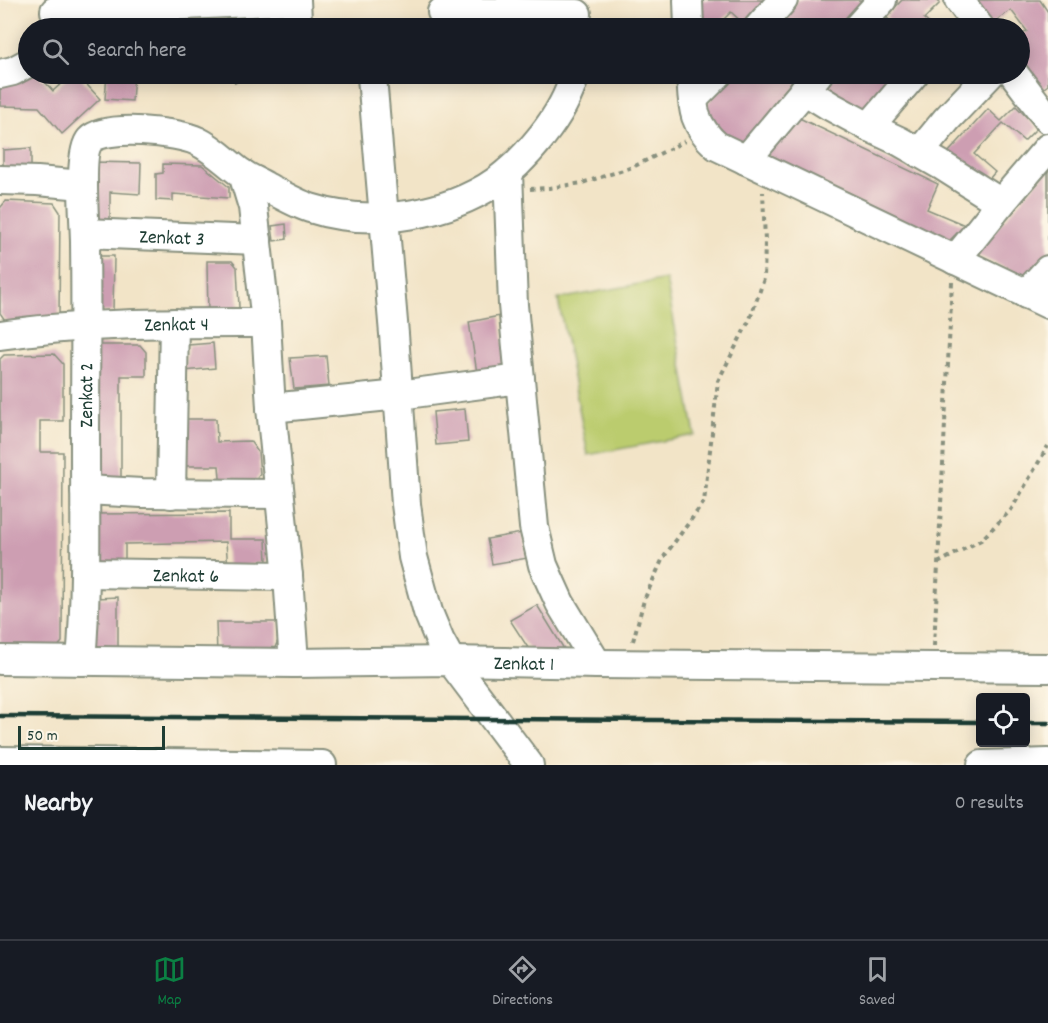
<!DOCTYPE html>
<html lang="en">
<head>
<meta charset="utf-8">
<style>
  body { margin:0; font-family:Dekko,sans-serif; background:#242831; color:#f1f3f6 }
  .controls { position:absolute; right:18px; bottom:18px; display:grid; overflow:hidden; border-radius:6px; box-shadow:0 3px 15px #0003 }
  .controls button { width:54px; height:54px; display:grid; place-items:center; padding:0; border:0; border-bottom:2px solid #363941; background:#171b24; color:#f1f3f6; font:30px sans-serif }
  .scale { position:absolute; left:18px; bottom:15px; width:147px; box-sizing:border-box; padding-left:6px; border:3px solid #1f3d34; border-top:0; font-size:16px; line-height:21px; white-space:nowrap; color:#1f3d34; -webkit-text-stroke:4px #fcf5e5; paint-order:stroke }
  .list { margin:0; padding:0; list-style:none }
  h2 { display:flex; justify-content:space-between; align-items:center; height:78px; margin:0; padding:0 24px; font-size:26px }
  h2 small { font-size:20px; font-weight:400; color:#9ea1a6 }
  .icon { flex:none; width:33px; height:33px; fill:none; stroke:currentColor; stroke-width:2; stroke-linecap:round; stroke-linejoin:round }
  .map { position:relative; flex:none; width:1048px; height:765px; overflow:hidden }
  .search { position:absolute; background:#171b24; box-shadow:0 3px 15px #0003; left:18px; right:18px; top:18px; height:66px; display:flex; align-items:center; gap:15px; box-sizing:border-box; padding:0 21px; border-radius:33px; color:#9ea1a6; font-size:22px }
  .sheet { height:174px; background:#171b24 }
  nav { display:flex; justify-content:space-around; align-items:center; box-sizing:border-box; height:84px; border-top:2px solid #363941; background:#171b24; font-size:16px; color:#9ea1a6 }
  nav a { display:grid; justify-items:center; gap:3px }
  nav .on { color:#0b8043 }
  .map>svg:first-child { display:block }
  .green { fill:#bbcc6e; stroke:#6d8451; stroke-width:1.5 }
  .building { fill:#cd9eb2 }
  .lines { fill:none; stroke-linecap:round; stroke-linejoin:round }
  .minor-casing { stroke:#88907e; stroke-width:32 }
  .path { stroke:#88907e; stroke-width:4; stroke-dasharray:4.5 4.5; stroke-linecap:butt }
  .minor { stroke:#fff; stroke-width:28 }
  .rail { stroke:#1f3d34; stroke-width:4.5 }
  .labels { text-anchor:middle; stroke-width:5; stroke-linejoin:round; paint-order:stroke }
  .street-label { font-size:20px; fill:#1f3d34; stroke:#fcf5e5 }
</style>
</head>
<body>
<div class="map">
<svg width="1048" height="765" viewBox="0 0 1048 765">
  <rect width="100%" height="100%" fill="#fcf5e5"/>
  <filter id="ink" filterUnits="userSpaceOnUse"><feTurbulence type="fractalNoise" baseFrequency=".0167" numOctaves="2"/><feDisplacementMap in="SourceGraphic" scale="12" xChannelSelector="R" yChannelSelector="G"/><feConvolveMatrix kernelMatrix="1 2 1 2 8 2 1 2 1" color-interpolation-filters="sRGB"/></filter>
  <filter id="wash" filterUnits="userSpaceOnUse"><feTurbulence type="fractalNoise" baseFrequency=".008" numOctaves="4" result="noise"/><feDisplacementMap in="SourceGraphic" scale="24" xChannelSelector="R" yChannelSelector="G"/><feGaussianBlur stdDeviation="1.35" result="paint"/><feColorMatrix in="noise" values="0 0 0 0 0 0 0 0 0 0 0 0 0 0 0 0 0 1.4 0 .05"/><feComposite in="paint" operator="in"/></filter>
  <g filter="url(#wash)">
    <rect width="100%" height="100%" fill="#f2e4c7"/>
    <!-- green -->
    <path class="green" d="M666,279L695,435L588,455L558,299Z"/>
    <g id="blocks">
      <!-- building -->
      <g class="building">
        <path d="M700,0H775L748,28L731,12L716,27L718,28H697Z"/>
        <path d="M798,0H874L848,28H773Z"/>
        <path d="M902,0H936L940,3L924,19L934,28H898L886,17Z"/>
        <path d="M971,0H1040L1048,12V85L1039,92L1020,65V36L1027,31L1011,10L988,26Z"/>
        <path d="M28,74H38L53,91L72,74H77L100,99L62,134L39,107L0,106V83Z"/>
        <path d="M107,74H134L132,101L105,99Z"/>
        <path d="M232,74H252L235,83Z"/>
        <path d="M734,74H808L743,147L713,128L704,107Z"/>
        <path d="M834,74H910L866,122L821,88Z"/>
        <path d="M1016,106L1037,128L1024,141L1003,123L974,154L995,172L984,185L947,154L988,109L1001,121Z"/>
        <path d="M795,116L938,184L927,209L965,225L950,240L933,242L776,163L763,150Z"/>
        <path d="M31,148V173H8L3,164V150Z"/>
        <path d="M90,162L141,163L140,194L110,192V222H90Z"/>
        <path d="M163,164L202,165L229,187V198L173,194V201L156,200V174L163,173Z"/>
        <path d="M1048,170V255L1026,277L974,254Z"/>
        <path d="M6,201L54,203L60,212L59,317L7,323L0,313V208Z"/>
        <path d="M286,224L287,239L274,241L272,226Z"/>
        <path d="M94,256H114L113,312H94Z"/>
        <path d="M207,261H232L237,267L239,307L233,316H208Z"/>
        <path d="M500,316L507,368L477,373L469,322Z"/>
        <path d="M213,343L215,368L184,371L188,345Z"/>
        <path d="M96,345H140L146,352V376H121V483L91,481Z"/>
        <path d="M54,354L63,364V421H40V452H63L62,642L53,652L0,648V359L4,355Z"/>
        <path d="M326,356L329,386L294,389L290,358Z"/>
        <path d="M465,409L468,442L436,445L433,412Z"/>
        <path d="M177,419H216L217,442L250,441L258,452L260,474L252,486L221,489L219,466H178Z"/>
        <path d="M229,513V539H266L267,562L228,569L226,542L125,544V570L95,568L93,514Z"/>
        <path d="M522,533L528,558L492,564L487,539Z"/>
        <path d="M118,597V654H90L97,598Z"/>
        <path d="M537,605L569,657H534L510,620Z"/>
        <path d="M216,622H278V640L272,655H217Z"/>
      </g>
    </g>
  </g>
  <g filter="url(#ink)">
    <use href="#blocks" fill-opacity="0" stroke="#88907e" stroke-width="1.5"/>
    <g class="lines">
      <defs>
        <g id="minor">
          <path d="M296,0L297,20L300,28"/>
          <path d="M688,0L689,28"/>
          <path d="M959,0L980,28"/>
          <path d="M55,11L296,0"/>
          <path d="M442,12L577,14"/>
          <path d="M758,28L783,0"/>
          <path d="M857,28L882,0"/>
          <path d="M0,74L13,71L28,63"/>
          <path d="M691,74C693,105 691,123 717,146L1048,304"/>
          <path d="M1014,74L1048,119"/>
          <path d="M372,77L394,334L406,504L413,557L428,612L440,641L451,661L529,765"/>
          <path d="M804,90L830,106L869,127L899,141L941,165L1001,203"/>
          <path d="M693,99L718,74"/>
          <path d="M869,127L914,74"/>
          <path d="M919,153L947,119L990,74"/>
          <path d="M746,160L818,74"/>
          <path d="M508,172L513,305L534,527L543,565L550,581L560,603L597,664"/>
          <path d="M243,174L253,207L266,323L271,408L288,576L294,663"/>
          <path d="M0,180L37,181L83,185"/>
          <path id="s1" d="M85,233L257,240"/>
          <path d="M955,260L1001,203L1048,148"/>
          <path d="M1026,294L1048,270"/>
          <path id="s2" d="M0,335C88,322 177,323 266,323"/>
          <path d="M271,408L399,395L520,379"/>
          <path d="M85,490L142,493L279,494"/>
          <path d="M171,494L174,323"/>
          <path id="s3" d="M86,573L288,576"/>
          <path id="s4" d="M0,660L294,663L451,661L597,664L1048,668"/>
          <path id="s5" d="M81,661C87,589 85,518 85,446C85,378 86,311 85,243C85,223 78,153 90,140C105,124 179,132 197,141C214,149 227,163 241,173C249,178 258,182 265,186C280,194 295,203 310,208C366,226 435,218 486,188C508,175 526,156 542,136C557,117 569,97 575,74"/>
          <path d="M0,761L322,765"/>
          <path d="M982,765L1048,763"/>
        </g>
      </defs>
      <!-- minor casing -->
      <use href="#minor" class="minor-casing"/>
      <!-- path -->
      <g class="path">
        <path d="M530,189L549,188L582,183L633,167L685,141"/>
        <path d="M938,563L981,540L1011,510L1048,446"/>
        <path d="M633,641L644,600L663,558L704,502L718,381L750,319L764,279L765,241L763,192"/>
        <path d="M934,646L952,282"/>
      </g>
      <!-- minor -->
      <use href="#minor" class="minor"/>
      <!-- rail -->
      <g class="rail">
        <path d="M0,716L980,722"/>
        <path d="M1026,723H1048"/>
      </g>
    </g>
  </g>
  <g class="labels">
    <!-- street labels -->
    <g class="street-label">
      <text dy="7" stroke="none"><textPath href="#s1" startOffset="87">Zenkat 3</textPath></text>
      <text dy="7" stroke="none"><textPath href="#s2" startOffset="177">Zenkat 4</textPath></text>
      <text dy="7" stroke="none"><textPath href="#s5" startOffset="266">Zenkat 2</textPath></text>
      <text dy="7" stroke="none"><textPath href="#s3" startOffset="100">Zenkat 6</textPath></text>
      <text dy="7" stroke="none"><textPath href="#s4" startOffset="524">Zenkat 1</textPath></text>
    </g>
  </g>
</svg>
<div class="controls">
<button><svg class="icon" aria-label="locate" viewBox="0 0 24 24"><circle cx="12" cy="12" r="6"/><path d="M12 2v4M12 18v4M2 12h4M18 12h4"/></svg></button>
</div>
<div class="scale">50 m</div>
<div class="search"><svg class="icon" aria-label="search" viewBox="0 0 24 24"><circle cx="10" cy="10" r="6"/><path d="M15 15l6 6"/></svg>Search here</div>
</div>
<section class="sheet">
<h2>Nearby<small>0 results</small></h2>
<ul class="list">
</ul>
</section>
<nav>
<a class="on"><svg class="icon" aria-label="map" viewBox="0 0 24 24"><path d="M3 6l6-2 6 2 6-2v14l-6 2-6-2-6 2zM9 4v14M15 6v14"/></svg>Map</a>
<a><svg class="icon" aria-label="directions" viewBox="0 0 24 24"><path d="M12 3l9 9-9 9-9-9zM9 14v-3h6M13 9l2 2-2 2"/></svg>Directions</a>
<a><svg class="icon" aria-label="saved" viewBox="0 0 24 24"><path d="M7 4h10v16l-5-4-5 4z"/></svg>Saved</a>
</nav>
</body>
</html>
